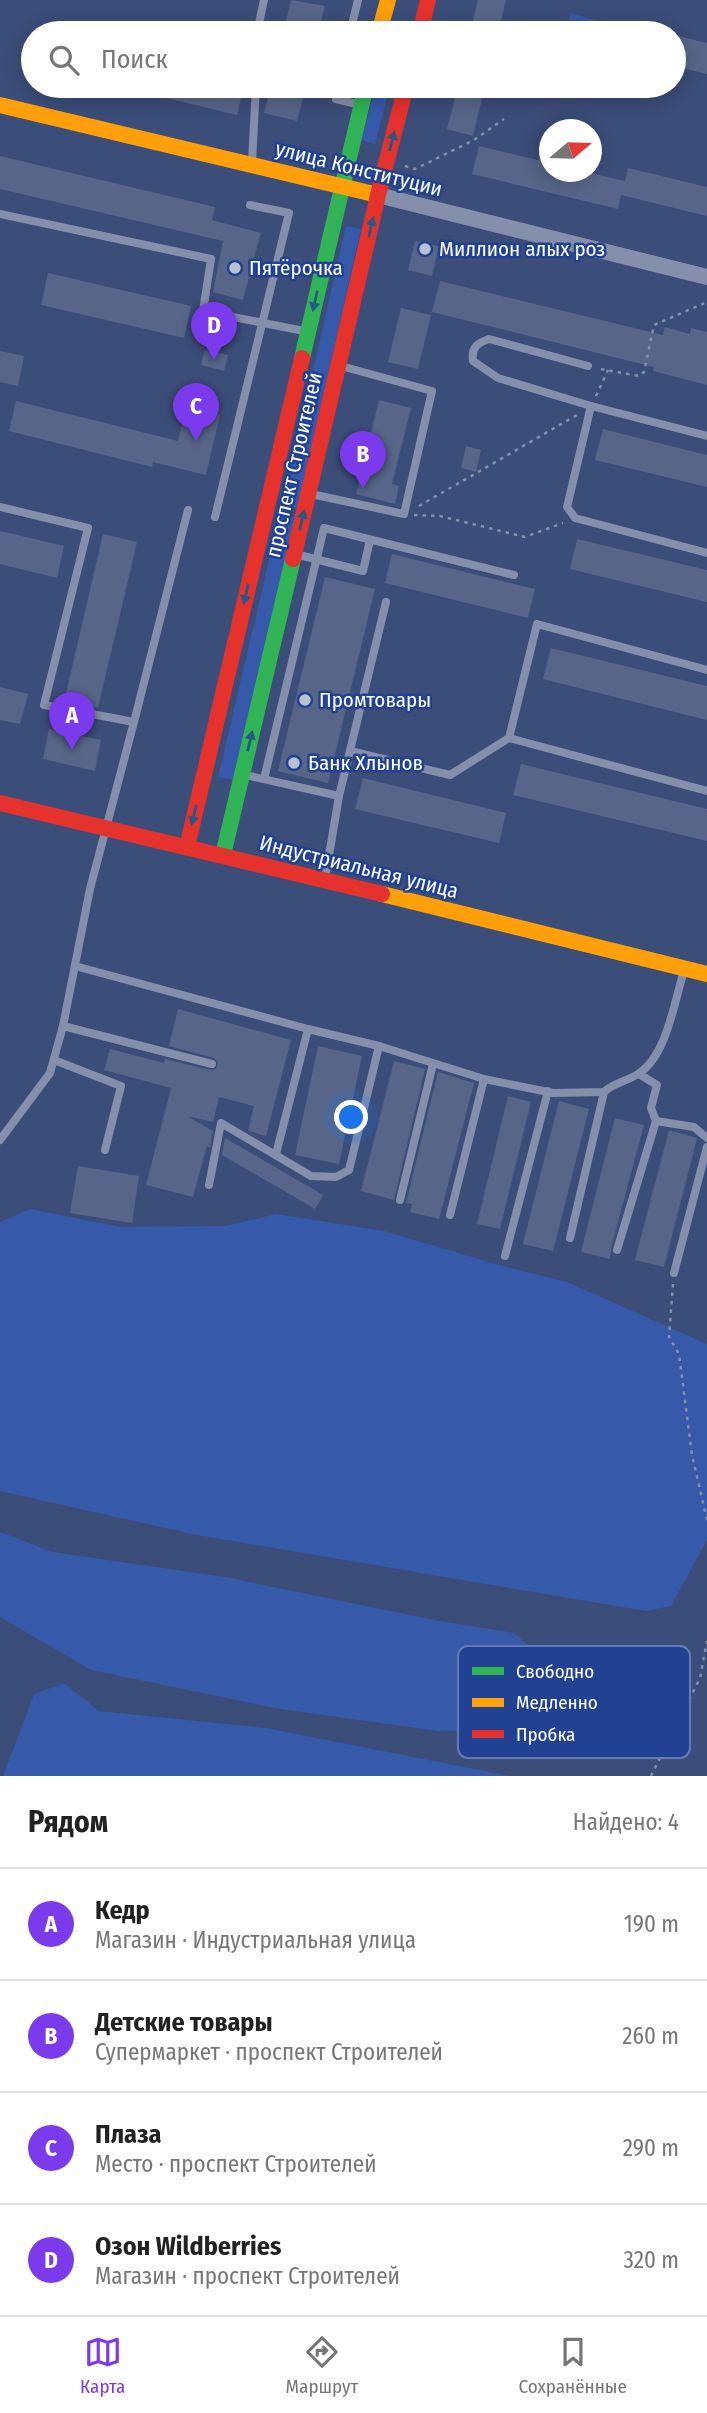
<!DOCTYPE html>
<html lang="ru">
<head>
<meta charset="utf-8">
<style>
  body { margin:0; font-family:"Fira Sans Condensed",sans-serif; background:#f2f2f2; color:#222 }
  .compass { position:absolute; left:539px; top:119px; width:63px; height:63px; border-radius:50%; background:#fff; box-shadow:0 4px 18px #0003; rotate:71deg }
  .you { position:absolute; left:352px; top:1118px; width:24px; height:24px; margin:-18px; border:5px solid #fff; border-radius:50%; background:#1a73e8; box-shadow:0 0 0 10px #1a73e833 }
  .badge { display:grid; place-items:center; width:46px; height:46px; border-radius:50%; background:#7c3aed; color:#fff; font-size:23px; font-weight:700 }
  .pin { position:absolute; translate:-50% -58px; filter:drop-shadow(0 2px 4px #0008) }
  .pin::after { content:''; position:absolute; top:37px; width:24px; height:21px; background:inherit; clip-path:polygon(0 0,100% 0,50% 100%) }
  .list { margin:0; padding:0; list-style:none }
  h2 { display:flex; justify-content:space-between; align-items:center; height:91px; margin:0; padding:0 28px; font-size:30px }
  h2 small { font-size:23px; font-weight:400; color:#767676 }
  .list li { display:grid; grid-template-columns:46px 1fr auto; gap:21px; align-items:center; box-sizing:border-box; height:112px; padding:0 28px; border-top:2px solid #e0e0e0 }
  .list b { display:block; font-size:26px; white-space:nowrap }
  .list p { margin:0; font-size:23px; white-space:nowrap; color:#767676 }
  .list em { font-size:23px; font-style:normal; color:#767676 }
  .icon { flex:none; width:38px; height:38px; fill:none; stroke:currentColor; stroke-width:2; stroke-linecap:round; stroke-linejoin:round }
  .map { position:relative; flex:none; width:707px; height:1776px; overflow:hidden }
  .search { position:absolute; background:#fff; box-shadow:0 4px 18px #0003; left:21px; right:21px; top:21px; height:77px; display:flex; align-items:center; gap:18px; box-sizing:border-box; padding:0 24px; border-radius:38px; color:#767676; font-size:26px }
  .sheet { height:539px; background:#fff }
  nav { display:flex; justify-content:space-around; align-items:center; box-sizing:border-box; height:98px; border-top:2px solid #e0e0e0; background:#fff; font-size:19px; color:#767676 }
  nav a { display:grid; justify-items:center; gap:4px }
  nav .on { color:#7c3aed }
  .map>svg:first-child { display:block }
  .green { fill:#3659a9 }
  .building { fill:#576688 }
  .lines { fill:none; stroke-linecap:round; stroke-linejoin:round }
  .path { stroke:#848fab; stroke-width:2.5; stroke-dasharray:3.5 5; stroke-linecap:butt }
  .lane { stroke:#848fab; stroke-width:8 }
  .street { stroke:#848fab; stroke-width:16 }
  .fast { stroke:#30b455; stroke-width:16 }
  .slow { stroke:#ff9f0a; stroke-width:16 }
  .jam { stroke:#e5322d; stroke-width:16 }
  .oneway { fill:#245987 }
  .poi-dot { fill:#bac1d0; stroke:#214293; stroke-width:2.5 }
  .labels { text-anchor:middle; stroke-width:5; stroke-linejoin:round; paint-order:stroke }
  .street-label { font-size:21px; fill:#fff; stroke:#214293 }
  .poi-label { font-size:21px; fill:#fff; stroke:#214293; text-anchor:start }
  .key { fill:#214293; stroke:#647bb3; stroke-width:2 }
  .key-label { font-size:19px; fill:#fff }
</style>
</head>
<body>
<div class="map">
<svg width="707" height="1776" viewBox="0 0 707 1776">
  <rect width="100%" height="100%" fill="#3b4d79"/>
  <!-- green -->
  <g class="green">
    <path d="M571,13L635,32V33H565Z"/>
    <path d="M376,86H390L375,144L361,140Z"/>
    <path d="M346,226L361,229L297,508L282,505Z"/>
    <path d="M280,513L295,517L233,780L218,777Z"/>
    <path d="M30,1209L120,1227L226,1226L276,1214L384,1231L499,1265L567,1282L707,1344V1540L671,1606L646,1611L197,1535L0,1491V1222Z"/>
    <path d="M0,1532L53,1552L225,1577L439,1621L514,1633L546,1661L531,1730L438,1731L280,1709L91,1670L0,1617Z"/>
    <path d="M64,1683L99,1711L266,1728L510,1776H3L34,1694Z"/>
  </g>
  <!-- building -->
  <g class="building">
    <path d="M291,0L325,6L318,33H283Z"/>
    <path d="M478,0H506L498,33H470Z"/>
    <path d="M674,35L707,43V74L674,66Z"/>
    <path d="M137,86H234L243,88L237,115L137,91Z"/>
    <path d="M271,86H306L297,121L264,113Z"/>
    <path d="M458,86H485L473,136L447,129Z"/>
    <path d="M479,146L550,163V172H586L625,181L628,168L707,187V216L621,195L618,209L472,174Z"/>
    <path d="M0,156L215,207L212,220L261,233L254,258L257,259L252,278H249L243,300L213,292L223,241L0,189Z"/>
    <path d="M415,241L439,246L432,276L408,270Z"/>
    <path d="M48,273L191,306L184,338L41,305Z"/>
    <path d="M440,281L663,335L665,327L690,334L691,328L707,332V385L653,371L654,367L432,312Z"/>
    <path d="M401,308L431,315L418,369L388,362Z"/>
    <path d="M205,350L228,355L224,371L201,365Z"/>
    <path d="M0,351L24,356L18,386L0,382Z"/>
    <path d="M379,400L411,408L392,484L399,486L395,504L356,494Z"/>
    <path d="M16,401L178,441L187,406L220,415L206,475L153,462L152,467L9,431Z"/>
    <path d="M603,429L707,455V487L595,460Z"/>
    <path d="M466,446L481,450L476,472L461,468Z"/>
    <path d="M0,531L64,546L57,578L0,564Z"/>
    <path d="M103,534L137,542L98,708L64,702Z"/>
    <path d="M577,539L707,570V602L570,569Z"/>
    <path d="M392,554L535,589L528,618L385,583Z"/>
    <path d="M325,577L375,589L328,783L278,771Z"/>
    <path d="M551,648L707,686V720L543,679Z"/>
    <path d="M0,687L28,694L20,724L0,720Z"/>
    <path d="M49,729L101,740L95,771L43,759Z"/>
    <path d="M521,764L707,809V841L513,795Z"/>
    <path d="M363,778L506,813L499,843L355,809Z"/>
    <path d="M178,1009L291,1040L266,1136L248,1131L254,1106L219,1097L213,1122L187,1116L213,1131L210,1148L207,1146L193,1197L146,1185L171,1088L104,1070L110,1049L164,1063L165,1059L210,1070L216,1069L218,1063L214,1058L169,1046Z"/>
    <path d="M318,1046L362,1056L339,1164L295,1155Z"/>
    <path d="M394,1061L425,1069L394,1200L361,1191Z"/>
    <path d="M438,1072L474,1083L439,1219L410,1212L412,1204L406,1203Z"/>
    <path d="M508,1096L531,1102L500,1229L477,1224Z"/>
    <path d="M559,1101L589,1109L553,1251L523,1244Z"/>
    <path d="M615,1118L644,1125L611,1248L610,1259L581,1252Z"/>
    <path d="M669,1130L697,1138L664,1267L635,1260Z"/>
    <path d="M225,1138L323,1195L315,1209L222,1155Z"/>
    <path d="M78,1166L139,1176L132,1223L70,1213Z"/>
  </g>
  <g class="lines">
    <!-- path -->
    <g class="path">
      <path d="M405,166L415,169L474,140L504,119"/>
      <path d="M601,369L639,376L644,372L654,325L707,302"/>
      <path d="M596,396L608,370"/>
      <path d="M419,506L577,415"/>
      <path d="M414,515L440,516L525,537L563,523"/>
      <path d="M673,1284L669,1337L679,1354L692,1455L707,1520"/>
      <path d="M651,1776L700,1678L707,1641"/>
    </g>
    <!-- lane -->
    <g class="lane">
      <path d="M119,26L151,33"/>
      <path d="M257,33L264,0"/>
      <path d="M350,33L358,0"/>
      <path d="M338,86L336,99L361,105"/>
      <path d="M252,162L256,86"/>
      <path d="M0,214L211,259L203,311L304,331"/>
      <path d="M588,366L489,339C477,343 471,348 473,361L498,378L591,406L707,436"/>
      <path d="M591,406L567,507L575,518L707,553"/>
      <path d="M311,494L404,514L432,391L341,366"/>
      <path d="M0,507L88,528L44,705L134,722L90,889L63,1026L50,1073L0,1140"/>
      <path d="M215,517L289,213L250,205"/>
      <path d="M295,554L363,571L370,540"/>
      <path d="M134,722L188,510"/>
      <path d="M509,738L707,791"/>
      <path d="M350,751L450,775L509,738L537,624L707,670"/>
      <path d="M245,775L339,796L386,602"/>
      <path d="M264,779L324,528L514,575"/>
      <path d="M325,879L339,796"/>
      <path d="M75,966L308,1029L379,1046L484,1079L553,1093L604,1092C615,1082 626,1082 638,1074C667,1056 674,1002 684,971"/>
      <path d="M63,1026L212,1064"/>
      <path d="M54,1060L121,1086L105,1150"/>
      <path d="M639,1074L657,1085L651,1108L656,1121L694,1127L707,1138"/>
      <path d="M276,1154L308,1029"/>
      <path d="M209,1185L221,1123L311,1176L336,1177L349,1170L379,1046"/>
      <path d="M400,1200L433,1064"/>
      <path d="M450,1215L484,1079"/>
      <path d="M570,1238L604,1092"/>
      <path d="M617,1250L656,1121"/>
      <path d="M505,1256L548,1091"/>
      <path d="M674,1273L707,1147"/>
    </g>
    <!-- street -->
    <path class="street" d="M378,195L707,277"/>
    <!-- fast -->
    <g class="fast">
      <path d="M302,358L366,86"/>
      <path d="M223,855L293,559"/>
    </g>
    <!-- slow -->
    <g class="slow">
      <path d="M379,33L388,0"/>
      <path d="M0,105L378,195"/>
      <path d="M382,894L707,974"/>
    </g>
    <!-- jam -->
    <g class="jam">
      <path d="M420,33L428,0"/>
      <path d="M293,559L378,195L406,86"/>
      <path d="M0,803L382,894"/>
      <path d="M187,847L302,358"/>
    </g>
  </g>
  <!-- one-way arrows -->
  <defs><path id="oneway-solid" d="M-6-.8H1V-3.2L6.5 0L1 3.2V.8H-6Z" transform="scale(1.75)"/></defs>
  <g class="oneway">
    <use href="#oneway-solid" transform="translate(392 141) rotate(-76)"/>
    <use href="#oneway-solid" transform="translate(371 227) rotate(-77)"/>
    <use href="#oneway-solid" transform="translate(315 301) rotate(103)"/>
    <use href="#oneway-solid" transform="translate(302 520) rotate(-77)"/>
    <use href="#oneway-solid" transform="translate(246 594) rotate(103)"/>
    <use href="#oneway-solid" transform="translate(250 741) rotate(-77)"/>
    <use href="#oneway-solid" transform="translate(194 815) rotate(103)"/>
  </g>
  <!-- markers -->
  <g class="poi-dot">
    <circle cx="425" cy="249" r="7"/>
    <circle cx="235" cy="268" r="7"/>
    <circle cx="305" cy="700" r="7"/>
    <circle cx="294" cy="763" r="7"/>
  </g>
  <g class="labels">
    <!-- street labels -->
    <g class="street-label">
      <text transform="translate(359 169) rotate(14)" y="7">улица Конституции</text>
      <text transform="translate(294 465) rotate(-77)" y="7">проспект Строителей</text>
      <text transform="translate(359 867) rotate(14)" y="7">Индустриальная улица</text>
    </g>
    <!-- poi labels -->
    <g class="poi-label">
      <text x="439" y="256">Миллион алых роз</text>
      <text x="249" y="275">Пятёрочка</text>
      <text x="319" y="707">Промтовары</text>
      <text x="308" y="770">Банк Хлынов</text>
    </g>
  </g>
  <!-- legend -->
  <rect x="458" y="1646" width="232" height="112" rx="10" class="key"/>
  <rect x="472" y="1667" width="32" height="8" fill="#30b455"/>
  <rect x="472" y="1698" width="32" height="9" fill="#ff9f0a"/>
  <rect x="472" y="1730" width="32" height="8" fill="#e5322d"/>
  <g class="key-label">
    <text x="516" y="1678">Свободно</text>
    <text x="516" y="1709">Медленно</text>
    <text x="516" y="1741">Пробка</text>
  </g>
</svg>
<svg class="compass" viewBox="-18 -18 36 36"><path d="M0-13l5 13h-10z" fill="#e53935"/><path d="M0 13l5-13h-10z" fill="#767676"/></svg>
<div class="you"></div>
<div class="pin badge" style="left:72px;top:750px">A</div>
<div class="pin badge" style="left:363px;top:489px">B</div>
<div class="pin badge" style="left:196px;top:441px">C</div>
<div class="pin badge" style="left:214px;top:360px">D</div>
<div class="search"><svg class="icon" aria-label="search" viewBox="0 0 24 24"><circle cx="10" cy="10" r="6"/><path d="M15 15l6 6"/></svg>Поиск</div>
</div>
<section class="sheet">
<h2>Рядом<small>Найдено: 4</small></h2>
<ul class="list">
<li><span class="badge">A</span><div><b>Кедр</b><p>Магазин · Индустриальная улица</p></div><em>190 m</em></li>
<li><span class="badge">B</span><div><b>Детские товары</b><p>Супермаркет · проспект Строителей</p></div><em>260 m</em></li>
<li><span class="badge">C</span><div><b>Плаза</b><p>Место · проспект Строителей</p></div><em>290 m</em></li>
<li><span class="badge">D</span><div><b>Озон Wildberries</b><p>Магазин · проспект Строителей</p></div><em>320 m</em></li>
</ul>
</section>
<nav>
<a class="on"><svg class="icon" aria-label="map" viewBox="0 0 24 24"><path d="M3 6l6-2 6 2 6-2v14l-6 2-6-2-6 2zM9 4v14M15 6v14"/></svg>Карта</a>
<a><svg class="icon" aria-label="directions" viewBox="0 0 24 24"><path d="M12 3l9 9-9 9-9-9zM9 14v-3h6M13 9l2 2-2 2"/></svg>Маршрут</a>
<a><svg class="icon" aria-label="saved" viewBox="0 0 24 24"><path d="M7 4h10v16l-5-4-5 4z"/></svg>Сохранённые</a>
</nav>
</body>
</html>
